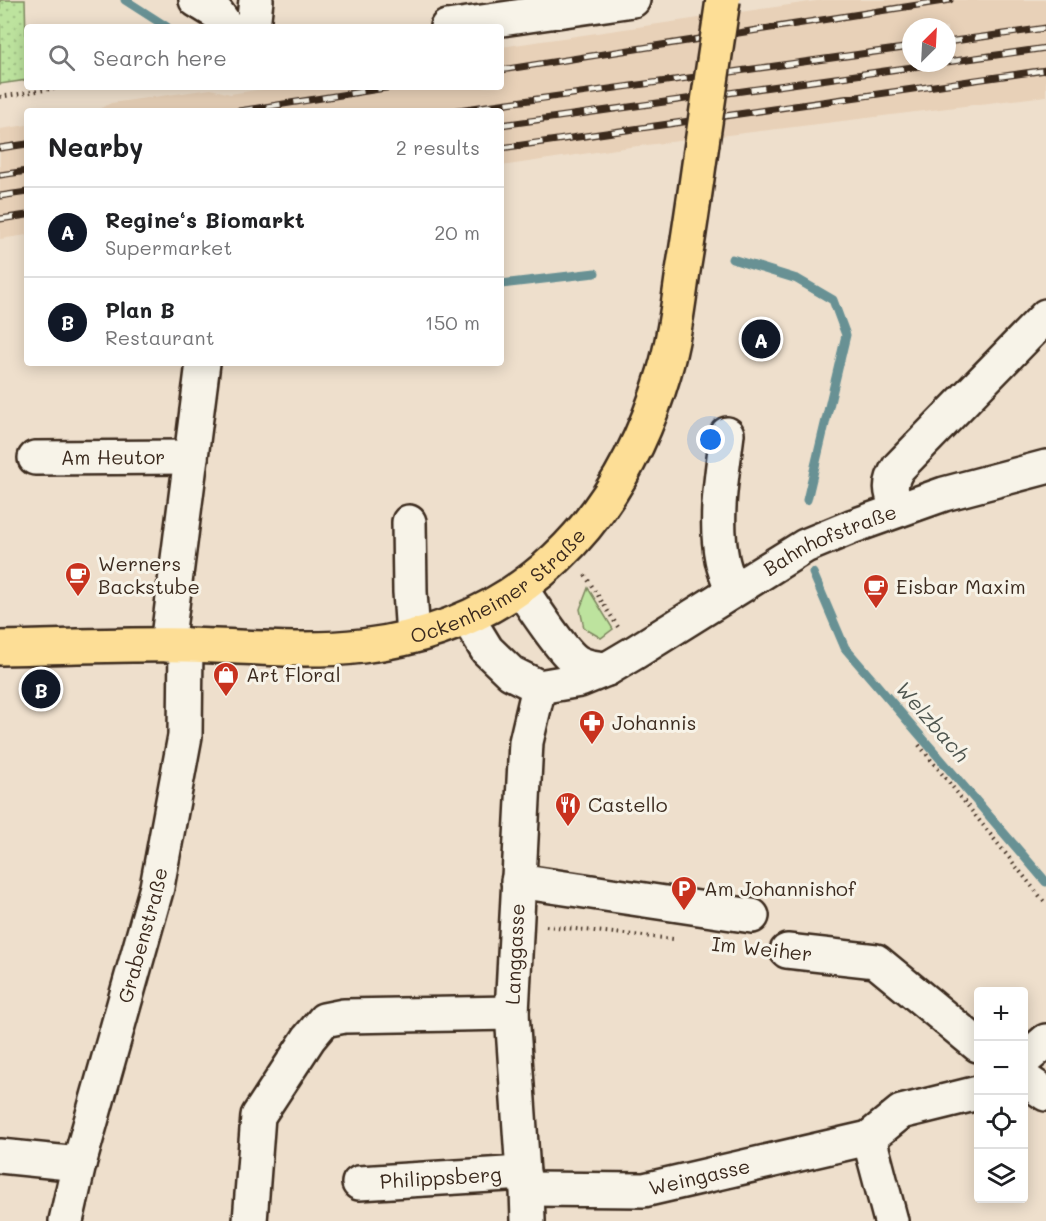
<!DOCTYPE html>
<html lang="en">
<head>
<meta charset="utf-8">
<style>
  body { margin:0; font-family:Mali,sans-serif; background:#f2f2f2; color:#202124 }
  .controls { position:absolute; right:18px; bottom:18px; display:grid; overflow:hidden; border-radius:6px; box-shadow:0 3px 15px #0003 }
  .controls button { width:54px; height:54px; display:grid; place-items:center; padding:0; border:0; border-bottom:2px solid #e0e0e0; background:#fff; color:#202124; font:30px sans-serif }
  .compass { position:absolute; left:902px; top:18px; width:54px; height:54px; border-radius:50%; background:#fff; box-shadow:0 3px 15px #0003; rotate:24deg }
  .you { position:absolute; left:711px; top:440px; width:21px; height:21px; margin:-15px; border:4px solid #fff; border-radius:50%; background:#1a73e8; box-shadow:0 0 0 9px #1a73e833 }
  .badge { display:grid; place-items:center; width:39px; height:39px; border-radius:50%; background:#111827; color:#fff; font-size:20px; font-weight:700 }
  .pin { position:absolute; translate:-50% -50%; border:3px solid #fff; box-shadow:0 2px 6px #0006 }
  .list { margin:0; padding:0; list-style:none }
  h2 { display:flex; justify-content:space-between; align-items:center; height:78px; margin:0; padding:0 24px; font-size:26px }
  h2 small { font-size:20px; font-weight:400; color:#757577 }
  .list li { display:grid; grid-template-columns:39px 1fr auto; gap:18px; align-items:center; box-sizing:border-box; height:90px; padding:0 24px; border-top:2px solid #e0e0e0 }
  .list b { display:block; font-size:22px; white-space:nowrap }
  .list p { margin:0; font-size:20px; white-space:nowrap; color:#757577 }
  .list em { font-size:20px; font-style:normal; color:#757577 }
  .icon { flex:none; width:33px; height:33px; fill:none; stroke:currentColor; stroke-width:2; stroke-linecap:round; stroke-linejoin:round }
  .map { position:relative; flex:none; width:1046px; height:1221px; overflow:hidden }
  .search { position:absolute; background:#fff; box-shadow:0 3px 15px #0003; left:24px; top:24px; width:480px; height:66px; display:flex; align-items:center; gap:15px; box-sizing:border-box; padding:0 21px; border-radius:6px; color:#757577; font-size:22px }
  .panel { position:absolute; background:#fff; box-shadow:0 3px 15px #0003; left:24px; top:108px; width:480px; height:258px; border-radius:6px }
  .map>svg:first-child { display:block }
  .built { fill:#e8d1b8; fill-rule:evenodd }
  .grass { fill:#bde39e; stroke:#7c865e; stroke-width:1.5 }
  .park { fill:url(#park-dots); stroke:#7c865e; stroke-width:1.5 }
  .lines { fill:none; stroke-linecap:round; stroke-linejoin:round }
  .stream { stroke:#689194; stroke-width:9 }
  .minor-casing { stroke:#3b2a1e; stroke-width:38 }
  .major-casing { stroke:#3b2a1e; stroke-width:38 }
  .path { stroke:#3b2a1e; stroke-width:4; stroke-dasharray:1.5 4.5; stroke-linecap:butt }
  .minor { stroke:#f7f3e8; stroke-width:33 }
  .major { stroke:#fdde96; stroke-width:33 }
  .rail-casing { stroke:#3b2a1e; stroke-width:7 }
  .rail { stroke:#f7f3e8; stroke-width:4.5; stroke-dasharray:14; stroke-linecap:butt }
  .major-bridge-casing { stroke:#3b2a1e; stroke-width:38; stroke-linecap:butt }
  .major-bridge { stroke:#fdde96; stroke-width:33 }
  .labels { text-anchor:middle; stroke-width:6; stroke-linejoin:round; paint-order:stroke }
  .street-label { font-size:20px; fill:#3b2a1e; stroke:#f7f3e8 }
  .poi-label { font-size:20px; fill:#3b2a1e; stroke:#f7f3e8; text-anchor:start }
  .water-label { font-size:21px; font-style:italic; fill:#4e554f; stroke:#f7f3e8 }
</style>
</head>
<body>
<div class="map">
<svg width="1046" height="1221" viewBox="0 0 1046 1221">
  <defs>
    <pattern id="park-dots" width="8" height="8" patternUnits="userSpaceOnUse" patternTransform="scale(1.5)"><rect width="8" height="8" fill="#bde39e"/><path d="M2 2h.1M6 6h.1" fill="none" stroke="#a3c388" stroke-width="1.8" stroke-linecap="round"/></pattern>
  </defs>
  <rect width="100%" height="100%" fill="#eedfcc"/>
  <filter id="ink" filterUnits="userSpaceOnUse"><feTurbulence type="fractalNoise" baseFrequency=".0167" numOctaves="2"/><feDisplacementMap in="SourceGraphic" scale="12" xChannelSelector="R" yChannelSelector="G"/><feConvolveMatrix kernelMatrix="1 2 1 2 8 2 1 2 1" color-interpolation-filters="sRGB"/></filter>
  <g filter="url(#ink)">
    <!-- built -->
    <g class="built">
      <path d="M823,0H1046V96L630,147L501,166V111H96L111,103L211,89L230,94L276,87H501V47ZM911,27H947V63H911Z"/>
      <path d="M27,125V235L0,239V129Z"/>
    </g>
    <!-- grass -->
    <path class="grass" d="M588,588L613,629L601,638L584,628L580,609Z"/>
    <!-- park -->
    <path class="park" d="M0,0H25L27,80L0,84Z"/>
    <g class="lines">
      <!-- stream -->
      <g class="stream">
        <path d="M125,0L167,27"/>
        <path d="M732,259L797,279L833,300L846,335L807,500"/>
        <path d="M501,284L595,273"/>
        <path d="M813,573L845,648L1046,882"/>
      </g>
      <defs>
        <g id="minor">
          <path d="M196,0L217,13L227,27"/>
          <path d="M253,27L256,0"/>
          <path d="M447,27L633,0"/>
          <path d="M727,434C722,475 714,518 722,559C724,570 729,580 732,590"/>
          <path id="s1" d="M35,458L191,457"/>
          <path d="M898,510C890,492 888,483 899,467L1046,316"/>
          <path d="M409,522L410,592L413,636"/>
          <path d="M521,589C531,604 565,656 579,663C589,668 597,668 607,669"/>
          <path id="s2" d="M468,619L487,650L511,673L539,687L580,680L607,669L634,653L805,546L851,527L944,494L1046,467"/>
          <path d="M167,645L203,363"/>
          <path d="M518,881L752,916"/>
          <path d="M787,951L876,961L978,1045"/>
          <path d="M1024,1060L1046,1041"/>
          <path d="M1024,1079L1046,1094"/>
          <path d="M869,1138L891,1221"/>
          <path d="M0,1156L79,1164"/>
          <path id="s3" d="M359,1183L523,1173"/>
          <path id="s4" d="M527,1189L644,1190L869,1138L901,1112L978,1093"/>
          <path id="s5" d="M66,1221L79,1164L157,887L185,736L186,645"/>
          <path d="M250,1221L258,1116L309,1038L324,1020L344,1016L512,1013"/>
          <path id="s6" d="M528,1221L527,1189L523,1173L512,1013L526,742L539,687"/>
        </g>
        <g id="major">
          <path id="s7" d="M0,648C62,647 124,644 186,645C244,646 304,653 362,646C521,627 620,522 664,373C674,340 678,306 683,271C690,229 696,186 702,143"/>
        </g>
      </defs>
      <!-- minor casing -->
      <use href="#minor" class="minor-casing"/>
      <!-- major casing -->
      <use href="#major" class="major-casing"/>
      <!-- path -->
      <g class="path">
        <path d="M0,97L63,87"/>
        <path d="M585,575L618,627"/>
        <path d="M919,745L1046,904"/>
        <path d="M546,926L673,939"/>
      </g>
      <!-- minor -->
      <use href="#minor" class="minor"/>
      <!-- major -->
      <use href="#major" class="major"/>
      <defs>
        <g id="rail">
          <path d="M947,42L1046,28"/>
          <path d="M947,62L1046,48"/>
          <path d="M501,70L950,0"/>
          <path d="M239,111L392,87"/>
          <path d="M451,111L911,47"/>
          <path d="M501,125L941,63"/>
          <path d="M0,148L27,144"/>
          <path d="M501,148L1046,70"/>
          <path d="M0,175L27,171"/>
          <path d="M0,196L27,192"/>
          <path d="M0,219L27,215"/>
        </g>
      </defs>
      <!-- rail casing -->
      <use href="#rail" class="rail-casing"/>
      <!-- rail -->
      <use href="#rail" class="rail"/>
      <defs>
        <path id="major-bridge" d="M702,143L723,0"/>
      </defs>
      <!-- major-bridge casing -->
      <use href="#major-bridge" class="major-bridge-casing"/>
      <!-- major-bridge -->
      <use href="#major-bridge" class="major-bridge"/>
    </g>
  </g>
  <!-- icons -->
  <defs>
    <symbol id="cafe-pin" viewBox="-11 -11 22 30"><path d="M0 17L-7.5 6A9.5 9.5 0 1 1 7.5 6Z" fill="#c8321e" stroke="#f7f3e8"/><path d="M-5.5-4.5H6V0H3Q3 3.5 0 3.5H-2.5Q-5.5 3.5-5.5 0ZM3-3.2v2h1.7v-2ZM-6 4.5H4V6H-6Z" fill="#fff"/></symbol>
    <symbol id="shop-pin" viewBox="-11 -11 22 30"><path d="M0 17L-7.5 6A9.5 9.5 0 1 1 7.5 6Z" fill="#c8321e" stroke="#f7f3e8"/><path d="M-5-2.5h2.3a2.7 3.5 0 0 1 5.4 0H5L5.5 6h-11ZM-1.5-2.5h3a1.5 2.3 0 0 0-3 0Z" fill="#fff"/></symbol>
    <symbol id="pharmacy-pin" viewBox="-11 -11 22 30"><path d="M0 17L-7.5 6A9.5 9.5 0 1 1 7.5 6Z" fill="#c8321e" stroke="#f7f3e8"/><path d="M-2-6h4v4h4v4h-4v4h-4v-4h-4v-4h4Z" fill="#fff"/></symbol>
    <symbol id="restaurant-pin" viewBox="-11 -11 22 30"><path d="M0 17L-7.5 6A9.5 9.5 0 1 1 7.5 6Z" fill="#c8321e" stroke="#f7f3e8"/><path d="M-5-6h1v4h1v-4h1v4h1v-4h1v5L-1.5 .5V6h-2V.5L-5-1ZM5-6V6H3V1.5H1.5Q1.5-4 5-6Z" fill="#fff"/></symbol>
    <symbol id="parking-pin" viewBox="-11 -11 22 30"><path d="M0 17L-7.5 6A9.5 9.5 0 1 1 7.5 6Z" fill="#c8321e" stroke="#f7f3e8"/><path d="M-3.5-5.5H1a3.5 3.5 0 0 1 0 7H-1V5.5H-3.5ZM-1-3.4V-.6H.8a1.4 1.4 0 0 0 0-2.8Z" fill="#fff"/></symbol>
  </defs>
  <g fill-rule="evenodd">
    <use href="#cafe-pin" x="63" y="560" width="30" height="40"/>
    <use href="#cafe-pin" x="861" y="572" width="30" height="40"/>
    <use href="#shop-pin" x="211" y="660" width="30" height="40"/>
    <use href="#pharmacy-pin" x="577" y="708" width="30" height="40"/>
    <use href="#restaurant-pin" x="553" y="790" width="30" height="40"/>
    <use href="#parking-pin" x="669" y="874" width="30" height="40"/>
  </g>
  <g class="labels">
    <!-- street labels -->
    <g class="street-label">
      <text dy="7" stroke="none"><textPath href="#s1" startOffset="78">Am Heutor</textPath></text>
      <text dy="7" stroke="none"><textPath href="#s2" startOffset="430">Bahnhofstraße</textPath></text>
      <text dy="7" stroke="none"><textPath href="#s7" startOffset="514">Ockenheimer Straße</textPath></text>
      <text dy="7" stroke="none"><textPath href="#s5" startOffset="296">Grabenstraße</textPath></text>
      <text transform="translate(762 949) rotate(6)" y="7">Im Weiher</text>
      <text dy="7" stroke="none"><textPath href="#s6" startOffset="268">Langgasse</textPath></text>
      <text dy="7" stroke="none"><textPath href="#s4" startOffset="174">Weingasse</textPath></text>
      <text dy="7" stroke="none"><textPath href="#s3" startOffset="82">Philippsberg</textPath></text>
    </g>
    <!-- poi labels -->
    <g class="poi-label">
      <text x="98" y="571">Werners<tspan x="98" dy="23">Backstube</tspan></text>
      <text x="896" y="594">Eisbar Maxim</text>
      <text x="246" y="682">Art Floral</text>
      <text x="612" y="730">Johannis</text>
      <text x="588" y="812">Castello</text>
      <text x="704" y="896">Am Johannishof</text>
    </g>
    <!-- water labels -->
    <g class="water-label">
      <text transform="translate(932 722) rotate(49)" y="7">Welzbach</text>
    </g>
  </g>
</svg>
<div class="controls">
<button>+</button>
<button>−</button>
<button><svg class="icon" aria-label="locate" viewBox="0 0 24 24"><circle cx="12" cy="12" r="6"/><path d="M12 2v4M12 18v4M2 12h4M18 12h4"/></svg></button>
<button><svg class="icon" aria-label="layers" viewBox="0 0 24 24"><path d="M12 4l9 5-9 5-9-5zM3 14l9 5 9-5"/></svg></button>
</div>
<svg class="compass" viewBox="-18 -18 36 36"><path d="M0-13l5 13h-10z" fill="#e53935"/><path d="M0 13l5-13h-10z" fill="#757577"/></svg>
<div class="you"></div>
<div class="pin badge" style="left:761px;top:339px">A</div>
<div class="pin badge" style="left:41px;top:689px">B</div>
<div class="search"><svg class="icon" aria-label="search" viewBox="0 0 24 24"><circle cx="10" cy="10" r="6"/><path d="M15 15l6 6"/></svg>Search here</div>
<section class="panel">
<h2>Nearby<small>2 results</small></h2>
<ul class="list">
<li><span class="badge">A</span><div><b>Regine‘s Biomarkt</b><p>Supermarket</p></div><em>20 m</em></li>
<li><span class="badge">B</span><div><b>Plan B</b><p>Restaurant</p></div><em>150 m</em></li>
</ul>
</section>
</div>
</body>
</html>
